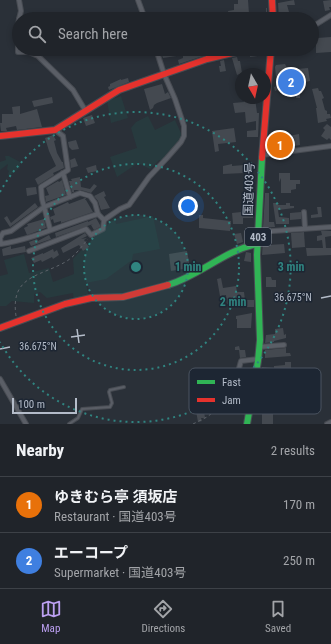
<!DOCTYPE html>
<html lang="en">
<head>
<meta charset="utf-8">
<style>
  body { margin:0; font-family:"Roboto Condensed","Noto Sans JP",sans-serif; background:#2d3036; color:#f1f3f6 }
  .compass { position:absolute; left:235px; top:68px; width:36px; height:36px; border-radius:50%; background:#20242a; box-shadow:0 2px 6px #0003; rotate:171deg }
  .scale { position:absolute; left:12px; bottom:10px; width:65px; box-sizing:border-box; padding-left:4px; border:2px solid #b4bcc9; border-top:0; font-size:11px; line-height:14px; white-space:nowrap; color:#b4bcc9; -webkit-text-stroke:3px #1d2633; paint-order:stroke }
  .you { position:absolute; left:188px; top:206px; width:14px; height:14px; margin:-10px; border:3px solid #fff; border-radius:50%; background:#1a73e8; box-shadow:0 0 0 6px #1a73e833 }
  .badge { display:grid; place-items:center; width:26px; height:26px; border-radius:50%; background:#bca0f2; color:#fff; font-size:13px; font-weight:700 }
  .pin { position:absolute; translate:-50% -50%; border:2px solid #fff; box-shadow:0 1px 4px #0006 }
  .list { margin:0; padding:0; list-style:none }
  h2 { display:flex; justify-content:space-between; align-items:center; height:52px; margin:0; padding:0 16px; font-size:17px }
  h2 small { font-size:13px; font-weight:400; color:#a2a4a8 }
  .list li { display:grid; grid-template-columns:26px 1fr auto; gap:12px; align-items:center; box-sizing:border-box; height:56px; padding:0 16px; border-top:1px solid #3d4147 }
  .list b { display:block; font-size:15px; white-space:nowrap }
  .list p { margin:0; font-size:13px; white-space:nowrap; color:#a2a4a8 }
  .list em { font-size:13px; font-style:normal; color:#a2a4a8 }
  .icon { flex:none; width:22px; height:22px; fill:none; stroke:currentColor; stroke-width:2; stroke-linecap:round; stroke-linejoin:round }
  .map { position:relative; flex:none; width:331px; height:424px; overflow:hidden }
  .search { position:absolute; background:#20242a; box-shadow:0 2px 6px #0003; left:12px; right:12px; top:12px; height:44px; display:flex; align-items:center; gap:10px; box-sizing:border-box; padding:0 14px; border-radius:22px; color:#a2a4a8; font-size:15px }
  .sheet { height:164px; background:#20242a }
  nav { display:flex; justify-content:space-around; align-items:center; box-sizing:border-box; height:56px; border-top:1px solid #3d4147; background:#20242a; font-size:11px; color:#a2a4a8 }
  nav a { display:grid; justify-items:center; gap:2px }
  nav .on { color:#bca0f2 }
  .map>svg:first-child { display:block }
  .green { fill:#273a3e }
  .building { fill:#444950 }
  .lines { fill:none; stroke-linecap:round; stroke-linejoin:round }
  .lane-casing { stroke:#484c53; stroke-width:4 }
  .street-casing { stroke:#484c53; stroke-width:6 }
  .fast-casing { stroke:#484c53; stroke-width:8 }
  .jam-casing { stroke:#484c53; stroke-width:8 }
  .path { stroke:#5d636a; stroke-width:1; stroke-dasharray:3 3; stroke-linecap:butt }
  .lane { stroke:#5a5e66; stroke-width:2 }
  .street { stroke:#5a5e66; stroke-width:4 }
  .fast { stroke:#30b455; stroke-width:6 }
  .jam { stroke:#e5322d; stroke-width:6 }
  .ticks { fill:none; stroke:#b4bcc9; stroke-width:1.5 }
  .ring { fill:none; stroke:#308480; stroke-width:2; stroke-dasharray:2 4 }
  .labels { text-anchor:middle; stroke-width:3; stroke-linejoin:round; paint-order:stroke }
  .shield { fill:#1d2633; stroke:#878f9c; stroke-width:1 }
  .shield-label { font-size:11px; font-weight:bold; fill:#b4bcc9 }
  .street-label { font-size:12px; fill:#b4bcc9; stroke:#1d2633 }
  .key { fill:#1d2633; stroke:#4a5360; stroke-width:1 }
  .key-label { font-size:11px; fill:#b4bcc9 }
  .ticks-label { font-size:10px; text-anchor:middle; fill:#b4bcc9; stroke:#1d2633; stroke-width:3; stroke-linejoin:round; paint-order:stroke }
  .centre { fill:#308480; stroke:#1d2633; stroke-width:2 }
  .ring-label { font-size:12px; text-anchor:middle; font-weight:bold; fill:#308480; stroke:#1d2633; stroke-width:3; stroke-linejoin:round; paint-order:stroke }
</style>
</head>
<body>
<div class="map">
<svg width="331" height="424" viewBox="0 0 331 424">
  <rect width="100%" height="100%" fill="#2a3038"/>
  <!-- green -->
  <g class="green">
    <path d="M121,96L128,118L111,123L107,101Z"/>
    <path d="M148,116L155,130L175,120L184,140L177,150L162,161L159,160L150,169L138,163L117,177L110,157L137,148L131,128L136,122Z"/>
    <path d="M5,156H9L20,162V168L9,176L8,174L9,171L7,169L8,164L0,170V162L6,160Z"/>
    <path d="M114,216L116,224L153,216L160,249L133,254L132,260L106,279L86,283L89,298L74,301L73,293L47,298L40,292L34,294V303L12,301L6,306H0V276L8,274L4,260L24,254L29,273L49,268L53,282L74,274L73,259L93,238L104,231Z"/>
  </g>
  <!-- building -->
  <g class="building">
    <path d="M238,0H248L249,14H266V8H267V19H234V17H229L228,11L234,10V4H238Z"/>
    <path d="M294,0L295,5H287L291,19H279L278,3Z"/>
    <path d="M331,0V7H329L330,10L325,11L323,1Z"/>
    <path d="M312,32L317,38L331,37V52L316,53V39L312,42Z"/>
    <path d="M175,49V50L200,49L203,56L179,64L178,60L183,58V55L163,58L161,52Z"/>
    <path d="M264,51V55L250,57V53L252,52Z"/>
    <path d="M237,57L238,61H240L242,73L237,75L232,58Z"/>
    <path d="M224,60L226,71L220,72L219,66H221L220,61Z"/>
    <path d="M285,64L288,70L308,68L310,81L305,82L306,87L301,88L302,90H300V98H296V94L284,95L277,90L275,91L274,87L277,86L275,67L276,65Z"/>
    <path d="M128,78L129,82L109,90L108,87L110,86V84L121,79V80Z"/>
    <path d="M162,84L165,94L168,92L171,98L157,103L154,105L153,108L150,110L144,89Z"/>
    <path d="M318,88L319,91H321L324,98L322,99L325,110L327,111V114H330L331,118L326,119L327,121L318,123L316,108H317L312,89Z"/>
    <path d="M52,97L53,103L34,107L32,101Z"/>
    <path d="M243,98H255L257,113H259V114L258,137H247V131L256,130V121L246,123L245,112L235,113L233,103L244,102Z"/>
    <path d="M20,106V114L37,109L42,127L17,130L16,126L6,128L7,131H1L0,123H2V114H13L12,107Z"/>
    <path d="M92,115L95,123L86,126L83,118Z"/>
    <path d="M327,124L331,127V140L329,138L327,140L321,136L325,130L323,128Z"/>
    <path d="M234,128L236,142L218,144L219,151L215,152L212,131Z"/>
    <path d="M299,134L300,145L275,149L273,139Z"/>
    <path d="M53,135L56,140L54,141L57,153L62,162H63L64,168L53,173L54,175L38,185L35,179L56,166L49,151L45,138Z"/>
    <path d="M76,140L79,149L72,150L69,147L68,142Z"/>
    <path d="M75,158L78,166L71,168L70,160Z"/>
    <path d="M232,164V166L244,165V173L223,174V166Z"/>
    <path d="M96,165L97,171L88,173L86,168Z"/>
    <path d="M279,173H290V180H300V184H296V189L291,190V193H281V178L279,182Z"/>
    <path d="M80,177L81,187L90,189L94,184L97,186L91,193L81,190H74V192H72L69,181H72L71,179Z"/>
    <path d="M62,180L66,195L46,202L45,196L49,195L46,188L58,181L59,182Z"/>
    <path d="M36,187L37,194L27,196L26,188Z"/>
    <path d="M104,191L106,196L104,197L110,208L101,210L98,201L94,196Z"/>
    <path d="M265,193H269V222H274L275,227L263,228Z"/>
    <path d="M85,198H86L85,200H86L93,212L61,223V221L54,223L53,219L51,220L50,217L55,215L53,209L68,202L69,204Z"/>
    <path d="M35,203L38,207L10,227L4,218L7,216L11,223Z"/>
    <path d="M273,203H279L278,205H286V203H290V206H294V208L278,210L279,217L289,218V224H276Z"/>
    <path d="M317,207H321L322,217L311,218V215L318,214Z"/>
    <path d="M241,211H253V218H243V224H233L232,213L241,212Z"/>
    <path d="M301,212V219L290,220V213Z"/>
    <path d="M199,215H203V218L231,221L230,231L199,228Z"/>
    <path d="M96,218L100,225V227L94,230L91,225L93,224L56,237L55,233L88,221V222Z"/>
    <path d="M44,219L46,228L27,235L24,228L28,226L27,224Z"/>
    <path d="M321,231H331V236L325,237L326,248H331V255L307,256L306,248H323L322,240L317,241V236L322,235Z"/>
    <path d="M304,232L305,247L292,248L291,233Z"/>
    <path d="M85,233L87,236L81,239L87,238L84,240L89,247L83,251L79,245L63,253L61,248Z"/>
    <path d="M241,233L243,242L237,244L234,234Z"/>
    <path d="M49,235L51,239L31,246L29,242L37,239L38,241Z"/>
    <path d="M263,239H268V245L284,244L285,253L262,255Z"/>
    <path d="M11,246V249L25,246L26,252L3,256L2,249Z"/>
    <path d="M53,249L54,252L57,250L59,255L53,259L52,257L42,262L41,260L34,263L31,258L43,253V254Z"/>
    <path d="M187,251L190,268L171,271L169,254Z"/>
    <path d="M246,252L251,253V262L244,261Z"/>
    <path d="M266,277H271L272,280H276V287H266Z"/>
    <path d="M221,278L223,288L236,286L237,292H244L245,300H254V307H242V303L227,304L226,295L220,296L217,279Z"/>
    <path d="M252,313L251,328H237V319H236V316Z"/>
    <path d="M283,328L284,335L286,334V338L274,341V342L265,343L266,335L275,334V329Z"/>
    <path d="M239,346L240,350H245L246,357L240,358L239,350H235V347Z"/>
    <path d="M286,348V353H290L291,356L265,358V350Z"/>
    <path d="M285,362H291V370L275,372L276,376L274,377L273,383L263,381L264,373L261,372L262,367L274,368V366L285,365Z"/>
    <path d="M209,403L210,410L204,411L205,418H201L202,421L198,422L196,411L201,410L200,405Z"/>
    <rect x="262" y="410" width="11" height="14"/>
  </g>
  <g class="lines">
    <defs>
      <path id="lane" d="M69,424L78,418L82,409L110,407L112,403L109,392L110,390L124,387"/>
      <g id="street">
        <path d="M138,0L145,19"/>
        <path d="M19,19L18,25V52H29L38,56L73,90L85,110"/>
        <path d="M19,19L21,11L19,0"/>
        <path d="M312,27L331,15"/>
        <path d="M262,155L331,146"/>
        <path d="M63,173L70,197"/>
        <path d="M304,212L305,228"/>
        <path d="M104,220L120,209L129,205L149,177L167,158L181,142L184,136V126L175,99L164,74L156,49"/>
        <path d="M50,229L42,199L41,187L68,170L63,136L55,130"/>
        <path d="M258,232L331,227"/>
        <path d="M0,238L1,244C35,239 66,223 98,214L104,220L103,229L91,235L86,229L29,251"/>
        <path d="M0,238L3,233L11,231L44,207L80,193L90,196L95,203L98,214"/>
        <path d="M259,347L284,345"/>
        <path d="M238,372L241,361L258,359"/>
        <path d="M284,376L285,383"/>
        <path d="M0,379L26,424"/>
        <path d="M254,387C265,388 274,390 285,383L290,384"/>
        <path d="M327,424L331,422"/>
      </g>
      <g id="fast">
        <path d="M168,285C201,275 223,251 257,244"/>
        <path d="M247,424L258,361L260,340L257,255L262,158"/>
      </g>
      <g id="jam">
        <path d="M272,0L273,19"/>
        <path d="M0,136L55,130L119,90L207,59L249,49"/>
        <path d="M262,158L271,49"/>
        <path d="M0,328L65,304L91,298L123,297L168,285"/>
      </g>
    </defs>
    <!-- lane casing -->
    <use href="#lane" class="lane-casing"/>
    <!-- street casing -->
    <use href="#street" class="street-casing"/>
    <!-- fast casing -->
    <use href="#fast" class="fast-casing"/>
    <!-- jam casing -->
    <use href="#jam" class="jam-casing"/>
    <!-- path -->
    <g class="path">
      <path d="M16,316C10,275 40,277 67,261C76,255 81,247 88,239"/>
      <path d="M193,424L207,417L230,399L236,398L244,399"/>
    </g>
    <!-- lane -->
    <use href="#lane" class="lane"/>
    <!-- street -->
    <use href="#street" class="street"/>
    <!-- fast -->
    <use href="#fast" class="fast"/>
    <!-- jam -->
    <use href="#jam" class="jam"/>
  </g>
  <!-- ticks -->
  <path class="ticks" d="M321,298L331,296M77,329L79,343M71,337L85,335M0,349L10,347"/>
  <!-- distance rings -->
  <circle cx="136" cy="267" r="52" fill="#308480" fill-opacity=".12"/>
  <g class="ring">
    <circle cx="136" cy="267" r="52"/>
    <circle cx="136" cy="267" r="103"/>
    <path d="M0 192A155 155 0 1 1 0 342"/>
  </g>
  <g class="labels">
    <!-- shield labels -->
    <rect class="shield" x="245" y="228" width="26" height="18" rx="3"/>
    <g class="shield-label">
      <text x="258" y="241">403</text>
    </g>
    <!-- street labels -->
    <g class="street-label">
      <text transform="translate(249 189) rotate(-88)" y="4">国道403号</text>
    </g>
  </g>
  <!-- legend -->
  <rect x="189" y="368" width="132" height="46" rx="6" class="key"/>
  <rect x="197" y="380" width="18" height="4" fill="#30b455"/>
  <rect x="197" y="398" width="18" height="4" fill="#e5322d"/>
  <g class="key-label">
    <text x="222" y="386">Fast</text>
    <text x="222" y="404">Jam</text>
  </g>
  <g class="ticks-label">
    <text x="293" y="301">36.675°N</text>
    <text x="38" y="350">36.675°N</text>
  </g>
  <circle cx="136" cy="267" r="6" class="centre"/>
  <g class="ring-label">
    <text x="188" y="271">1 min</text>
    <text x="291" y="271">3 min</text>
    <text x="233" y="306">2 min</text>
  </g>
</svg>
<svg class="compass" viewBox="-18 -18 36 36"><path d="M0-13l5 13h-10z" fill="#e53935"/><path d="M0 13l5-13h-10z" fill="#a2a4a8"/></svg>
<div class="scale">100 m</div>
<div class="you"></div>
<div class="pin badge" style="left:280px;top:145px;background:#e8710a">1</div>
<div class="pin badge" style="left:291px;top:82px;background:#3f7fe0">2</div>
<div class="search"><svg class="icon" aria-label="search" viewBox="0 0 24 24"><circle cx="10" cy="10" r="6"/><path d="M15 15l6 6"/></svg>Search here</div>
</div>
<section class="sheet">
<h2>Nearby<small>2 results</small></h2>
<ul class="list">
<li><span class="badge" style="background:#e8710a">1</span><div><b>ゆきむら亭 須坂店</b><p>Restaurant · 国道403号</p></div><em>170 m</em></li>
<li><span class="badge" style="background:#3f7fe0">2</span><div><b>エーコープ</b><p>Supermarket · 国道403号</p></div><em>250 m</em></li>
</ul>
</section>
<nav>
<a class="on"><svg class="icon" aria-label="map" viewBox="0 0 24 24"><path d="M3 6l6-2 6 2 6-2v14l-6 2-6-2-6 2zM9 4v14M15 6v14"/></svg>Map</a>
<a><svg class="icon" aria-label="directions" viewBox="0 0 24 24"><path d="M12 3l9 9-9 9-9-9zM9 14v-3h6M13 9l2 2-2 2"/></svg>Directions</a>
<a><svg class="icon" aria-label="saved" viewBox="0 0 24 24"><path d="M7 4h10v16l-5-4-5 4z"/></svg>Saved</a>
</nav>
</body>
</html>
